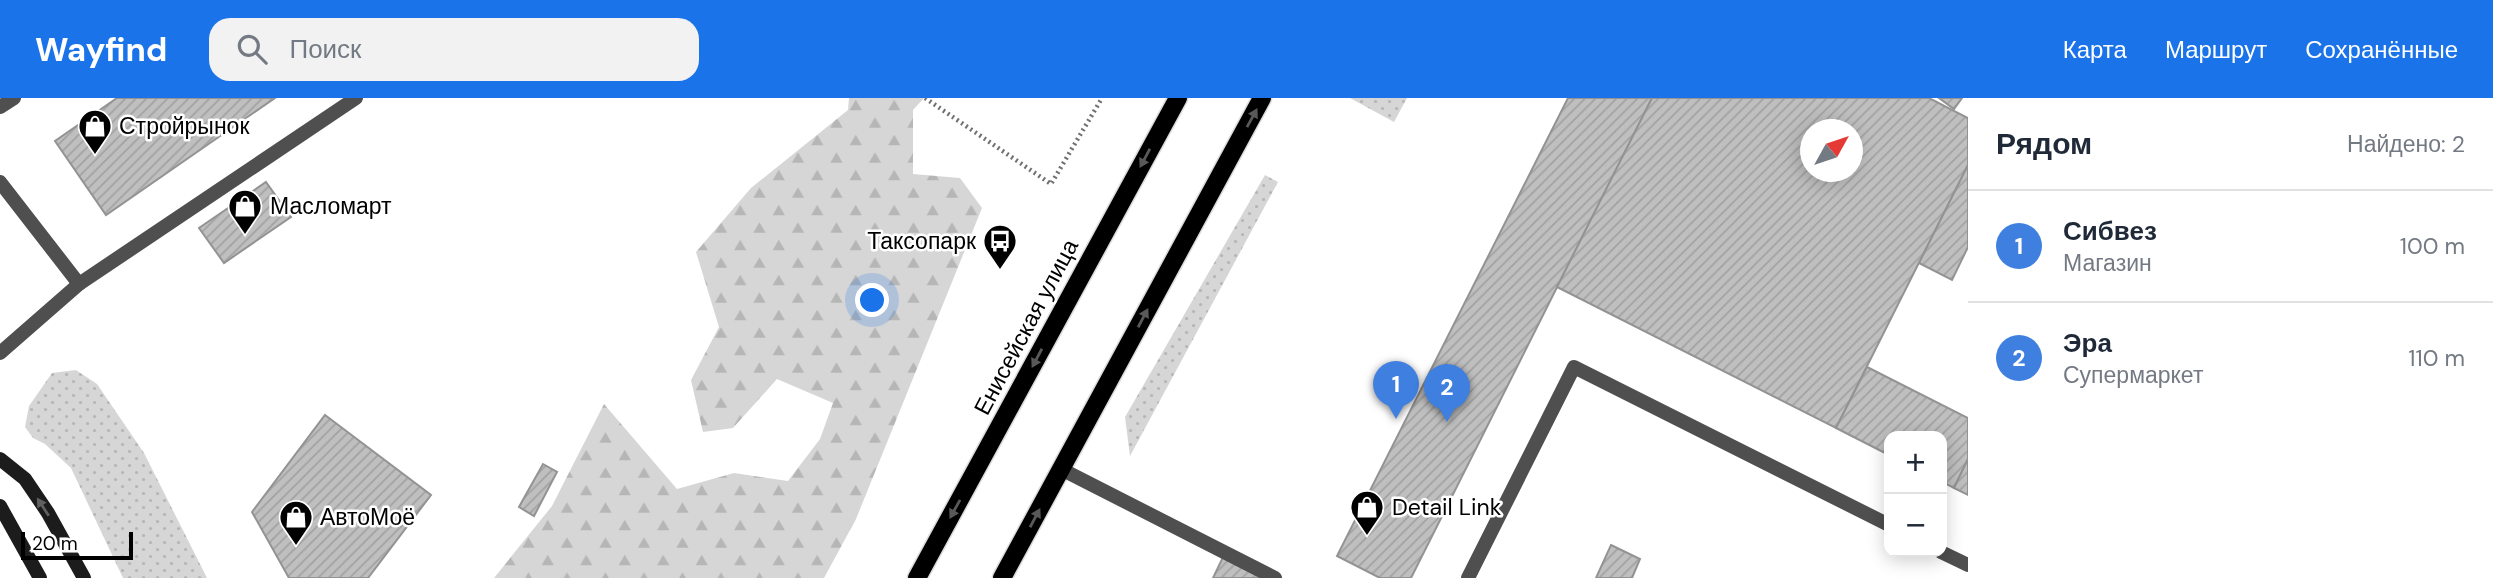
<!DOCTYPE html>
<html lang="ru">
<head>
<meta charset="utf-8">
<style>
  body { margin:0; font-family:"DM Sans",sans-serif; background:#f2f2f3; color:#1f2937 }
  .controls { position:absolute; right:21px; bottom:21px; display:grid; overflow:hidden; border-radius:14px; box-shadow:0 4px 18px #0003 }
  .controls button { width:63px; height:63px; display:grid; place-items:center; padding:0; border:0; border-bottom:2px solid #e0e1e3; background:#fff; color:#1f2937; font:35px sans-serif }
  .compass { position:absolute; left:1800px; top:21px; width:63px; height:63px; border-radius:50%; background:#fff; box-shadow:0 4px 18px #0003; rotate:50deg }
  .scale { position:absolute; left:21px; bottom:18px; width:112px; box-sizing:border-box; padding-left:7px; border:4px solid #000; border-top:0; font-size:19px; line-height:24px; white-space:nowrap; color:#000; -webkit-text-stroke:5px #fff; paint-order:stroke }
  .you { position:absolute; left:873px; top:203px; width:24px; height:24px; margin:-18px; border:5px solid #fff; border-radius:50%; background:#1a73e8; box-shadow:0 0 0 10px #1a73e833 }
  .badge { display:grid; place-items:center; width:46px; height:46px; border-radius:50%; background:#1a73e8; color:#fff; font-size:23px; font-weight:700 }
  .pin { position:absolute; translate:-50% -58px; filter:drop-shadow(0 2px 4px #0008) }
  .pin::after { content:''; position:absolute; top:37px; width:24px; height:21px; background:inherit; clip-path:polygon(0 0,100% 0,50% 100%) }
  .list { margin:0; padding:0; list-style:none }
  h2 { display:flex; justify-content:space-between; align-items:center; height:91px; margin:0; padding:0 28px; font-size:30px }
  h2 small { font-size:23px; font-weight:400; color:#747a83 }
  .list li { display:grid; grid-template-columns:46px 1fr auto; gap:21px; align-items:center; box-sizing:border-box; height:112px; padding:0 28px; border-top:2px solid #e0e1e3 }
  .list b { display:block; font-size:26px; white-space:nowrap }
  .list p { margin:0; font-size:23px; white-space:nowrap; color:#747a83 }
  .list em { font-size:23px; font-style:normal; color:#747a83 }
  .icon { flex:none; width:38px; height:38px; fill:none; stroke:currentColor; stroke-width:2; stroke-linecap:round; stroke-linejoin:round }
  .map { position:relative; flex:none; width:1968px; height:480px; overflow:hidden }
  header { display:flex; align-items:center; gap:42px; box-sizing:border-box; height:98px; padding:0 35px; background:#1a73e8; color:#fff }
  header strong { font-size:33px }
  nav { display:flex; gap:38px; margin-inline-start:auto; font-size:24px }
  .search { width:490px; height:63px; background:#f2f2f3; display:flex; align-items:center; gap:18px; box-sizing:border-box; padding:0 24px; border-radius:21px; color:#747a83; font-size:26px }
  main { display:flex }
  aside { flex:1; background:#fff }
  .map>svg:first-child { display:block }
  .grass { fill:url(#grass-dots) }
  .forest { fill:url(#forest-firs) }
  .building { fill:url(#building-hatch); stroke:#939393; stroke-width:2; fill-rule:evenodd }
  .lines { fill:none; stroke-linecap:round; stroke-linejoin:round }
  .primary-casing { stroke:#dbdbdb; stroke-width:21 }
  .path { stroke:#717171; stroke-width:4.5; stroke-dasharray:2 3.5; stroke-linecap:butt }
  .lane { stroke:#4f4f4f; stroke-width:14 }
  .street { stroke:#4f4f4f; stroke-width:14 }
  .secondary { stroke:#1c1c1c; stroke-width:14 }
  .primary { stroke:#000; stroke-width:18 }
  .oneway { fill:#595959 }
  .oneway2 { fill:#606060 }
  .labels { text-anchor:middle; stroke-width:5; stroke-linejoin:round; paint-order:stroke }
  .poi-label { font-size:23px; fill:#000; stroke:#fff; text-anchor:start }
  .street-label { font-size:23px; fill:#000; stroke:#fff }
</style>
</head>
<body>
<header>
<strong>Wayfind</strong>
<div class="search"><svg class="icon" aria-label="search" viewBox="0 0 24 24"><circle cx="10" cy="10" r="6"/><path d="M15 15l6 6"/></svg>Поиск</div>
<nav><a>Карта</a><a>Маршрут</a><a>Сохранённые</a></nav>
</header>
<main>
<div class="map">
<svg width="1968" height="480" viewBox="0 0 1968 480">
  <defs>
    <pattern id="grass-dots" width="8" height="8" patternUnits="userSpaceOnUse" patternTransform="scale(1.75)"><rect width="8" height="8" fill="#d6d6d6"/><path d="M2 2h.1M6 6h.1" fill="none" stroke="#b6b6b6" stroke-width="1.8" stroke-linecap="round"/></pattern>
    <pattern id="forest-firs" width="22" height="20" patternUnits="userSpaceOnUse" patternTransform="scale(1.75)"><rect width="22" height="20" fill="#d6d6d6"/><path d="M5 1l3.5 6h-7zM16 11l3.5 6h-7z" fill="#b6b6b6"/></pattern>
    <pattern id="building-hatch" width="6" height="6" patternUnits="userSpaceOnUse" patternTransform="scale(1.75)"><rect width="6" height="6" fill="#bfbfbf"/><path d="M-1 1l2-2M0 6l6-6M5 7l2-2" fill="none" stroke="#a2a2a2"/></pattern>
  </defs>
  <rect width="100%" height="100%" fill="#fff"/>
  <!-- grass -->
  <g class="grass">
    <path d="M1350,0H1407L1394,24Z"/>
    <path d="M1265,77L1278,84L1130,358L1125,319Z"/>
    <path d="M76,272L97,286L144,355L207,480H123L71,370L45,346L33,340L25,329L29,308L52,275Z"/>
  </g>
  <!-- forest -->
  <path class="forest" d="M849,0H924L913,12V76L960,80L982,110L856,421L824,480H494L552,408L604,306L677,391L734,375L788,383L820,341L833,305L777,281L733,330L703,334L691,282L719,229L696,154L751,90L848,12Z"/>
  <!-- building -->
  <g class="building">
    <path d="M117,0H275L106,117L55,43Z"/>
    <path d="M1568,0H1652L1411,480H1380L1337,458Z"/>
    <path d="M1652,0H1929L1968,20V67L1836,330L1557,189ZM1811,32H1853V74H1811Z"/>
    <path d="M1939,0H1962L1954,11Z"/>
    <path d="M1968,67V149L1952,182L1919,165Z"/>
    <path d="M266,84L291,119L224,165L199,130Z"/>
    <path d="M1867,269L1968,320V361L1954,390L1942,384V338H1889V357L1836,330Z"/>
    <path d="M325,317L431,397L368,480H289L252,414Z"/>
    <path d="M1968,361V397L1954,390Z"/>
    <path d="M543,366L557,374L534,418L519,409Z"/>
    <path d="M1611,447L1640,461L1632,480H1596Z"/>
    <path d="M1223,459L1266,480H1213Z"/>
  </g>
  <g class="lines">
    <defs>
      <g id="primary">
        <path d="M917,480L1178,0"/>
        <path d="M1002,480L1262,0"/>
      </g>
    </defs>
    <!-- primary casing -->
    <use href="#primary" class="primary-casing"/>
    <!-- path -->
    <path class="path" d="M925,0L1051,86L1102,0"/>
    <!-- lane -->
    <g class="lane">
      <path d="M0,9L14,0"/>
      <path d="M0,84L79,186"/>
      <path d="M1061,371L1275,480"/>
      <path d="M1941,454L1968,467"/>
      <path d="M1468,480L1574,269L1889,427"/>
    </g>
    <!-- street -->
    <path class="street" d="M0,255L79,186L356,0"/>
    <!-- secondary -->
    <g class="secondary">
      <path d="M0,361L25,381L48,415L84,480"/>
      <path d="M0,408L40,480"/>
    </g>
    <!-- primary -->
    <use href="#primary" class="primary"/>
  </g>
  <!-- one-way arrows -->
  <defs><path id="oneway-solid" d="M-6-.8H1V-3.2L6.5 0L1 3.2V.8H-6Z" transform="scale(1.75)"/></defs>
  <g class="oneway">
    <use href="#oneway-solid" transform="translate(1252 20) rotate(-61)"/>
    <use href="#oneway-solid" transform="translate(1145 60) rotate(118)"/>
    <use href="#oneway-solid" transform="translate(1143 220) rotate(-62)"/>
    <use href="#oneway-solid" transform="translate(1037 260) rotate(118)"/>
    <use href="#oneway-solid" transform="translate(955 411) rotate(119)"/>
    <use href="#oneway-solid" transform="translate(1035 420) rotate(-62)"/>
  </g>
  <use class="oneway2" href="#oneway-solid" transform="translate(43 409) rotate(-123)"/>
  <!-- icons -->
  <defs>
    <symbol id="shop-pin" viewBox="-11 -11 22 30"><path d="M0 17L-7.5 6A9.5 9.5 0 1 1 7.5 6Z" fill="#000" stroke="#fff"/><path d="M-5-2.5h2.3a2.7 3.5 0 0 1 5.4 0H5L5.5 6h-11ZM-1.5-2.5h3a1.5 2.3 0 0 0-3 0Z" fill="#fff"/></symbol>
    <symbol id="bus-pin" viewBox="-11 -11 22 30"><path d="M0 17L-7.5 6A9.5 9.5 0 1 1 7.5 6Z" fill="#000" stroke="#fff"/><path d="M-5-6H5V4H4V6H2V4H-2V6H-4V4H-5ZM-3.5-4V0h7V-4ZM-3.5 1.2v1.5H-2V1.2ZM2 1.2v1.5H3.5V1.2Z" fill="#fff"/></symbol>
  </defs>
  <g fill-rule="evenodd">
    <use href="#shop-pin" x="76" y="9" width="38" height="52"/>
    <use href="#shop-pin" x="226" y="89" width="38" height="52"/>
    <use href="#bus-pin" x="981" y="124" width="38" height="52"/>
    <use href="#shop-pin" x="1348" y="390" width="38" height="52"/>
    <use href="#shop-pin" x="277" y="400" width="38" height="52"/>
  </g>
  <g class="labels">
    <!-- poi labels -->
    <g class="poi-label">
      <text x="119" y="36">Стройрынок</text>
      <text x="270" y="116">Масломарт</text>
      <text x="976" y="151" text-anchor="end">Таксопарк</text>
      <text x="1392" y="417">Detail Link</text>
      <text x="320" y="427">АвтоМоё</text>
    </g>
    <!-- street labels -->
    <g class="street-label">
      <text transform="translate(1026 229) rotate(-62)" y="8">Енисейская улица</text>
    </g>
  </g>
</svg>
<div class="controls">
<button>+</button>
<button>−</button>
</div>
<svg class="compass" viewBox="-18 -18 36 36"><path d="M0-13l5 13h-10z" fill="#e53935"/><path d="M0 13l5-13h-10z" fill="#747a83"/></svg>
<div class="scale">20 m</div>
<div class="you"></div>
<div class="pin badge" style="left:1396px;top:321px;background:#3f7fe0">1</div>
<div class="pin badge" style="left:1447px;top:324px;background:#3f7fe0">2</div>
</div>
<aside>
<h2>Рядом<small>Найдено: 2</small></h2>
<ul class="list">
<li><span class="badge" style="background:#3f7fe0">1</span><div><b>Сибвез</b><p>Магазин</p></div><em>100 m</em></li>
<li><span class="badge" style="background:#3f7fe0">2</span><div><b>Эра</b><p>Супермаркет</p></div><em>110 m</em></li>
</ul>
</aside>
</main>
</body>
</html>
